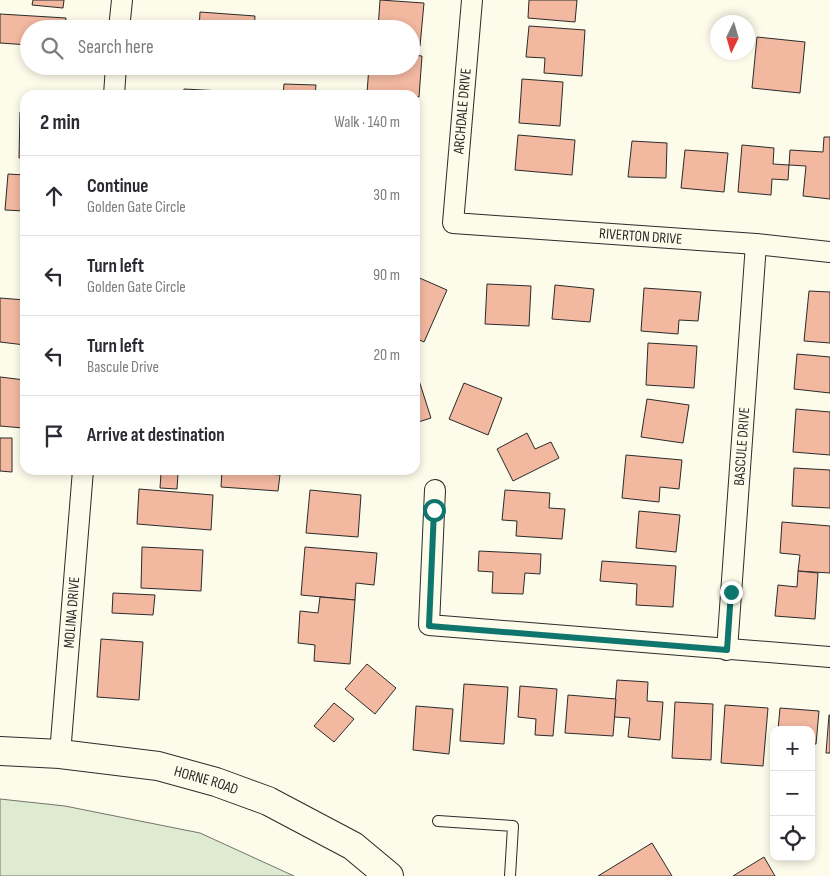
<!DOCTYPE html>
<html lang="en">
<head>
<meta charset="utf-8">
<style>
  body { margin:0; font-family:"Sofia Sans Condensed",sans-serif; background:#f7f7f7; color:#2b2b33 }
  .controls { position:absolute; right:15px; bottom:15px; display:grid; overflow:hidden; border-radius:10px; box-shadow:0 2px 8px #0003 }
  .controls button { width:45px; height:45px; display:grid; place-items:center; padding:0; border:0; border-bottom:1px solid #e1e1e2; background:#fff; color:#2b2b33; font:25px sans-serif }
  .compass { position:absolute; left:710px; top:15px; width:45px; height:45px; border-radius:50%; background:#fff; box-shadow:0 2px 8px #0003; rotate:185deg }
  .stop { position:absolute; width:15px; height:15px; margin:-11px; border:4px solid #0f766e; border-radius:50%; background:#fff }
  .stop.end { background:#0f766e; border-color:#fff; box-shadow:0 1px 5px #0008 }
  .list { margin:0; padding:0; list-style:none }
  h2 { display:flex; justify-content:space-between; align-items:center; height:65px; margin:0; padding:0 20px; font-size:21px }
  h2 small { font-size:16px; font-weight:400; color:#7c7c81 }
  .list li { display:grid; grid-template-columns:32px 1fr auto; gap:15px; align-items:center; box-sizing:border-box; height:80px; padding:0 20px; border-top:1px solid #e1e1e2 }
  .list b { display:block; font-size:19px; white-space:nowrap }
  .list p { margin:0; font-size:16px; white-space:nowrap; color:#7c7c81 }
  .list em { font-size:16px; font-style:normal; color:#7c7c81 }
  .icon { flex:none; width:28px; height:28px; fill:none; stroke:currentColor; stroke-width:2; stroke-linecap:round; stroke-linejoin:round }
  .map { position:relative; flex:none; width:830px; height:876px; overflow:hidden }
  .search { position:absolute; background:#fff; box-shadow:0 2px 8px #0003; left:20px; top:20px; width:400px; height:55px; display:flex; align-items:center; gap:12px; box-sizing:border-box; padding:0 18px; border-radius:28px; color:#7c7c81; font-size:19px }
  .panel { position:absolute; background:#fff; box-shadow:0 2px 8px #0003; left:20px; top:90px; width:400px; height:385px; border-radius:15px }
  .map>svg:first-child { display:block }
  .green { fill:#deebd1; stroke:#74746e }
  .building { fill:#f2b8a0; stroke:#2b2b2b }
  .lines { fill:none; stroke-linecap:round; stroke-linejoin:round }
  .service-casing { stroke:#2b2b2b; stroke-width:12 }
  .minor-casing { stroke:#2b2b2b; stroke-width:22 }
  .secondary-casing { stroke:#2b2b2b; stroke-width:30 }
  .service { stroke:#fdfbea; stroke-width:10 }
  .minor { stroke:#fdfbea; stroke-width:20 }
  .secondary { stroke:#fdfbea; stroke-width:28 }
  .route { stroke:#0f766e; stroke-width:6 }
  .labels { text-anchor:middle; stroke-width:4; stroke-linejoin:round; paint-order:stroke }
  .street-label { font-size:15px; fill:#2b2b2b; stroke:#fdfbea }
</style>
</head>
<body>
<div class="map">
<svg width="830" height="876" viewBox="0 0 830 876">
  <rect width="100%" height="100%" fill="#fdfbea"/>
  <!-- green -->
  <path class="green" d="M0,799L65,806L200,833L294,876H0Z"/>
  <!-- building -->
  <g class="building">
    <path d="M33,0H64L63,8L32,5Z"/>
    <path d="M380,0L424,3L420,46L411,45V29H378Z"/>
    <path d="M529,0H577L575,22L528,18Z"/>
    <path d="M200,12L255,16L254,29H199Z"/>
    <path d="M0,14L66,18L65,29H29V45L0,43Z"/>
    <path d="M529,26L585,30L582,76L544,73L545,58L526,57Z"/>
    <path d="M757,37L805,42L800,93L752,88Z"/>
    <path d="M411,55L422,56L419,97L367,93L369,66H411Z"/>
    <path d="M177,66H209V73L177,70Z"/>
    <path d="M522,79L563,82L560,126L519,123Z"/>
    <path d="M284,84L316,85L315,95H283Z"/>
    <path d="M184,89L259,93V95H183Z"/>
    <path d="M415,107H419L415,146Z"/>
    <path d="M20,112H25V158H19Z"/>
    <path d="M518,135L575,140L572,175L515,170Z"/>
    <path d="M824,137H830V199L803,196L806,166L789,165L790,150L823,152Z"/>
    <path d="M632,141L667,143L666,178L628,177Z"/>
    <path d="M742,145L774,148L773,164L789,165L788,180L772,179L771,195L738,192Z"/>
    <path d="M685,150L728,153L724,192L681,188Z"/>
    <path d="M8,174L25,175V211L5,210Z"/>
    <path d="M415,276L447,290L424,342L415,338Z"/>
    <path d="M487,284L531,286L529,326L485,324Z"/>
    <path d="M555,285L594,289L590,322L552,319Z"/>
    <path d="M644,288L701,292L698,321L679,320L678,334L641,331Z"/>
    <path d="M809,291L830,292V343L804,341Z"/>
    <path d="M0,298L25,300V345L0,342Z"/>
    <path d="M648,343L697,346L694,388L646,385Z"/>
    <path d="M797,354L830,357V393L794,389Z"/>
    <path d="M415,368L431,418L415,423Z"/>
    <path d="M0,377L25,380L23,428L0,426Z"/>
    <path d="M464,383L502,398L488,435L449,419Z"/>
    <path d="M647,399L689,405L683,443L641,437Z"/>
    <path d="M796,409L830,412V455L793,452Z"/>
    <path d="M527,433L535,449L551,442L559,458L513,481L497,449Z"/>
    <path d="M0,438H12V472L0,471Z"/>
    <path d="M626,455L682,460L679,489L660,487L659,502L622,498Z"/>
    <path d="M794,468L830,470V508L792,506Z"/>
    <path d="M144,470H195V474H178L177,489L160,488L161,473L144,472Z"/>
    <path d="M222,470H261L260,473L280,475L278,491L221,487Z"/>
    <path d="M139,489L213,495L211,530L137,524Z"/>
    <path d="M310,490L361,495L358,537L306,533Z"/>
    <path d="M505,490L550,493L549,508L565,509L562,539L516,536L517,521L502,520Z"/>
    <path d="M639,511L680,515L676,552L636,548Z"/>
    <path d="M782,522L830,526V573L798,571L800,555L780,553Z"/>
    <path d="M142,547L203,550L201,591L141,588Z"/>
    <path d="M305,547L377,553L374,585L356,583L355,600L301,595Z"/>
    <path d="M479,551L541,554L540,574L525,573L523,594L492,593L493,572L478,571Z"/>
    <path d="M602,561L676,566L673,607L636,605L637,584L600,581Z"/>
    <path d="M798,571L818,573L815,619L775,616L778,585L797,587Z"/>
    <path d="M113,593L155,595L153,615L112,613Z"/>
    <path d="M320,597L355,600L350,664L314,661L315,645L298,643L300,611L318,613Z"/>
    <path d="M101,639L143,642L139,700L97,697Z"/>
    <path d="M367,664L396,688L375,714L345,689Z"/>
    <path d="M617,680L648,682L647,701L663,702L660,740L628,737L630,718L614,717Z"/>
    <path d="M464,684L508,687L504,744L460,741Z"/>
    <path d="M520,686L557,689L553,736L535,735L536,719L518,717Z"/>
    <path d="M568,695L616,699L613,736L565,733Z"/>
    <path d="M675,702L713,704L711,760L672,758Z"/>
    <path d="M334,703L354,719L334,742L314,726Z"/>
    <path d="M725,705L768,708L763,766L721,763Z"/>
    <path d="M416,706L453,709L449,754L413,750Z"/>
    <path d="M780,708L819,711L816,744H811V730H778Z"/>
    <path d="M829,715H830V753H826Z"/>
    <path d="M652,843L672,876H598Z"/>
    <path d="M764,857L775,876H733Z"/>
  </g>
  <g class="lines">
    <defs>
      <path id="service" d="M438,821L513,826L510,876"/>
      <g id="minor">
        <path id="s1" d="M472,0L453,223L756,244L830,252"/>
        <path d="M119,29L122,0"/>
        <path d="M114,95L116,66"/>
        <path d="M435,490L429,625L830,657"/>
        <path id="s2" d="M727,650L756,244"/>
        <path id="s3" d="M60,754L83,470"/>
      </g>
      <g id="secondary">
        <path id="s4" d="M0,751L60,754L158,766L216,782L268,801L353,846L389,876"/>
      </g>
    </defs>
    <!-- service casing -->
    <use href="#service" class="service-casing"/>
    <!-- minor casing -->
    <use href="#minor" class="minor-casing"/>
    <!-- secondary casing -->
    <use href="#secondary" class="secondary-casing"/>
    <!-- service -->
    <use href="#service" class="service"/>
    <!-- minor -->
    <use href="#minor" class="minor"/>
    <!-- secondary -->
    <use href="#secondary" class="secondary"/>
  </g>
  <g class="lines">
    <!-- route -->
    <path class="route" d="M434,510L429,626L727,650L731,592"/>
  </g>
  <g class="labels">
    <!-- street labels -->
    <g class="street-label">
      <text transform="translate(462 111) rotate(-85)" y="5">ARCHDALE DRIVE</text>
      <text dy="5" stroke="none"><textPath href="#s1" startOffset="412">RIVERTON DRIVE</textPath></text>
      <text dy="5" stroke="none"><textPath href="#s2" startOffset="204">BASCULE DRIVE</textPath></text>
      <text dy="5" stroke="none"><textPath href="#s3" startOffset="142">MOLINA DRIVE</textPath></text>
      <text dy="5" stroke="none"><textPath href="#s4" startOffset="209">HORNE ROAD</textPath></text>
    </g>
  </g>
</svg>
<div class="controls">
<button>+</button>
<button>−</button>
<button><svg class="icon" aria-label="locate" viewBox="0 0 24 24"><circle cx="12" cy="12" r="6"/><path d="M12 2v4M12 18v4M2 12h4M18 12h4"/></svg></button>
</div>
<svg class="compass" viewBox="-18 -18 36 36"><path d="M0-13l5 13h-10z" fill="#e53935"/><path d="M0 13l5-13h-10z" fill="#7c7c81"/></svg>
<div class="stop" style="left:434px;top:510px"></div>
<div class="stop end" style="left:731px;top:592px"></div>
<div class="search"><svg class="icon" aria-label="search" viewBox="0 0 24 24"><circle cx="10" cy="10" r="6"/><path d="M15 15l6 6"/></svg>Search here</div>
<section class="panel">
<h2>2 min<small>Walk · 140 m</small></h2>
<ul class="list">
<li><svg class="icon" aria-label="ahead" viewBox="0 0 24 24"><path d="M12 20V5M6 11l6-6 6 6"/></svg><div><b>Continue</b><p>Golden Gate Circle</p></div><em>30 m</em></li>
<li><svg class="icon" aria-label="left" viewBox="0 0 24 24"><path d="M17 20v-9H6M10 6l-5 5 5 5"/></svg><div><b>Turn left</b><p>Golden Gate Circle</p></div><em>90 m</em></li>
<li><svg class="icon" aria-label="left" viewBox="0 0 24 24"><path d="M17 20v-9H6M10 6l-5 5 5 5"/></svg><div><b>Turn left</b><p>Bascule Drive</p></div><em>20 m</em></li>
<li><svg class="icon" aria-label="arrive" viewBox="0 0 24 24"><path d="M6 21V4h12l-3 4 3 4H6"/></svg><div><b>Arrive at destination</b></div></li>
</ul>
</section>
</div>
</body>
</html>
